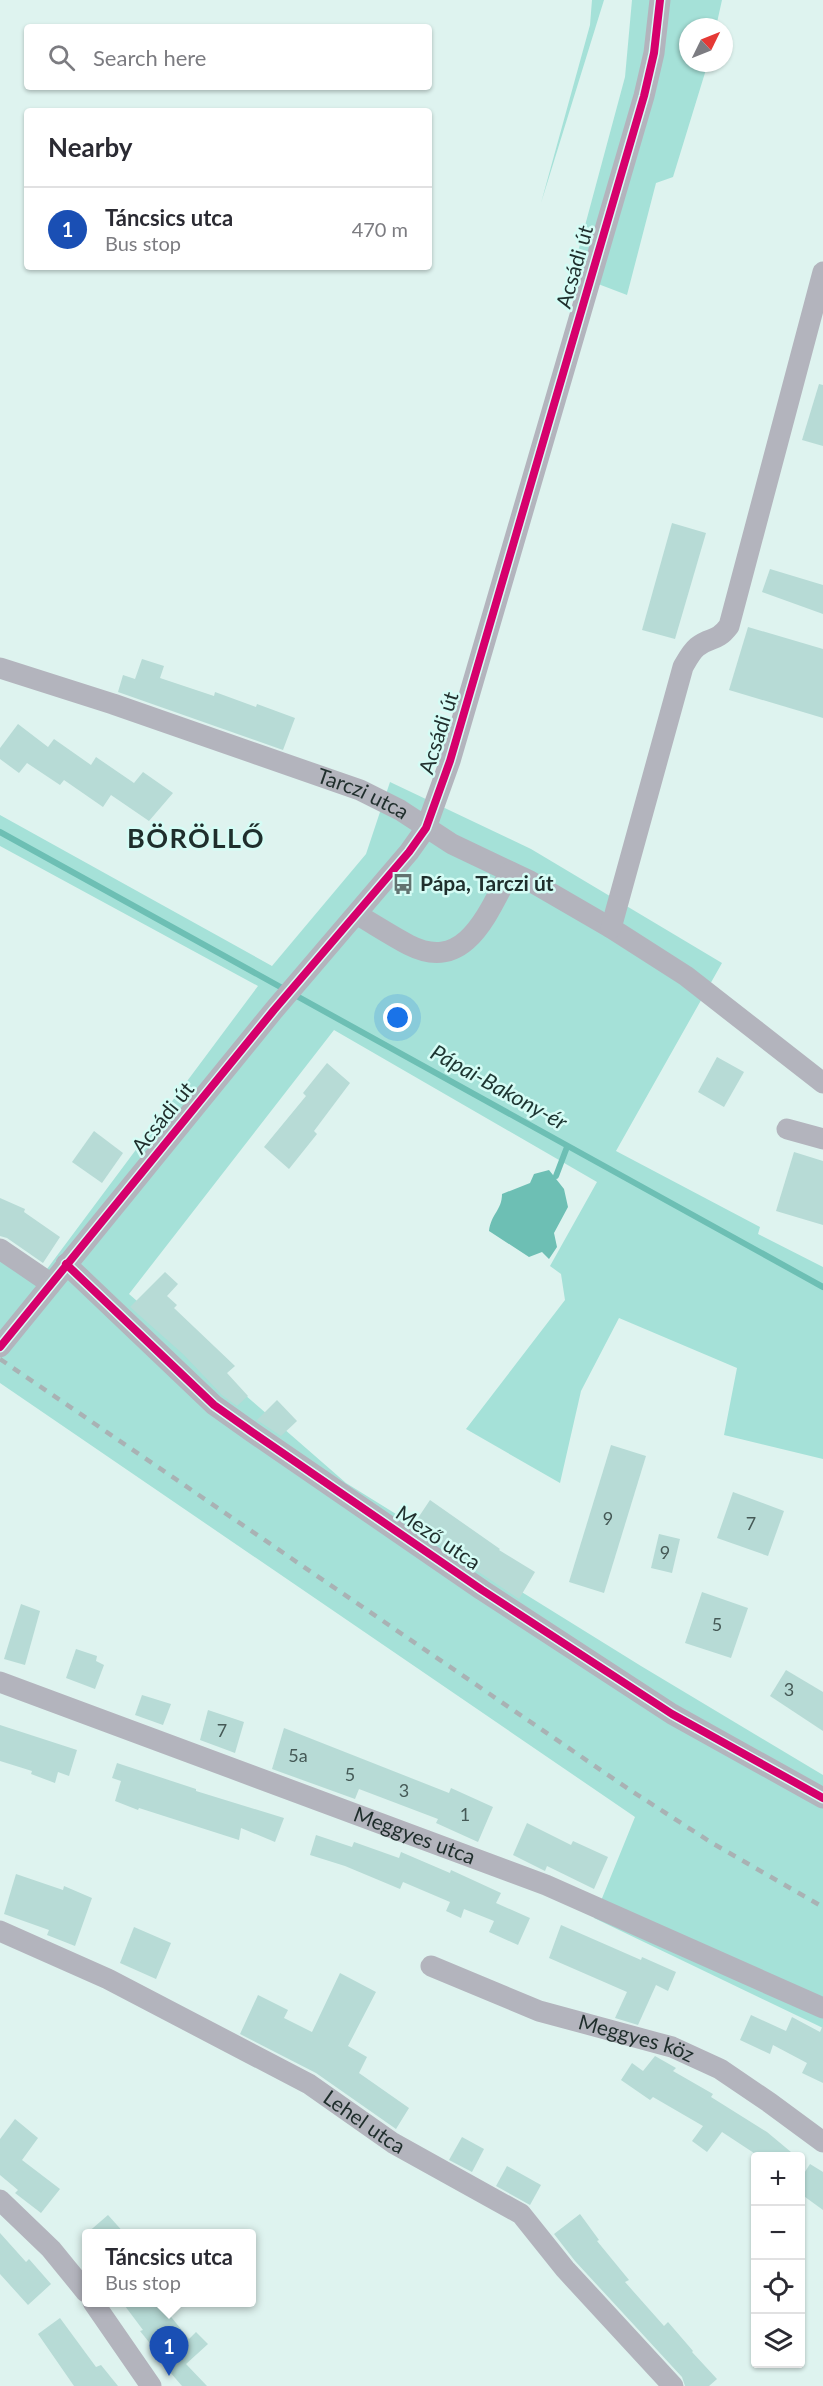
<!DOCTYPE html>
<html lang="en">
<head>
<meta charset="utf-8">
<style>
  body { margin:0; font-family:Lato,sans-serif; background:#f2f2f3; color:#2b2b33 }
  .controls { position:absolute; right:18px; bottom:18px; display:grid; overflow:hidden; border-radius:6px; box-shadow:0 2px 4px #0004 }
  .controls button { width:54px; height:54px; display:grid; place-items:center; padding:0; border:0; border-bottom:2px solid #e1e1e2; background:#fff; color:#2b2b33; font:30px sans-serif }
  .compass { position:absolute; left:679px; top:18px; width:54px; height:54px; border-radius:50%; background:#fff; box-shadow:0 2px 4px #0004; rotate:47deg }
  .you { position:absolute; left:398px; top:1018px; width:21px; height:21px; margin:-15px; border:4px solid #fff; border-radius:50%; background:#1a73e8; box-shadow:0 0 0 9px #1a73e833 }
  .badge { display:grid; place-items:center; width:39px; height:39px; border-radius:50%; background:#627370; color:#fff; font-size:20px; font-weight:700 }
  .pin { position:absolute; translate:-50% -50px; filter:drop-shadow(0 2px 3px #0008) }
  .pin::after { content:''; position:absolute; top:32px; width:21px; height:18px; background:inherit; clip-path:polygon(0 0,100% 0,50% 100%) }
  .popup { position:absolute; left:82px; top:2229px; width:174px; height:78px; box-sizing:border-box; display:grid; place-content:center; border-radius:6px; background:#fff; filter:drop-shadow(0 2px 4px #0005); font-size:20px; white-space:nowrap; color:#7c7c81 }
  .popup b { font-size:22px; color:#2b2b33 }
  .popup::after { content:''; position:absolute; left:50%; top:100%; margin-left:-12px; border:12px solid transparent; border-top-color:#fff }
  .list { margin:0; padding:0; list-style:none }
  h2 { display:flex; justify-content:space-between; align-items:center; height:78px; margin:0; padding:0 24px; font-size:26px }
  h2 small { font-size:20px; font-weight:400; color:#7c7c81 }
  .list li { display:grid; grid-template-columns:39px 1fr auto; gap:18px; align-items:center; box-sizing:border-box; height:84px; padding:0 24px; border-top:2px solid #e1e1e2 }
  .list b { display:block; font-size:22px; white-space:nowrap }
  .list p { margin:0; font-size:20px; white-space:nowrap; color:#7c7c81 }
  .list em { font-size:20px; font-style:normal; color:#7c7c81 }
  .icon { flex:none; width:33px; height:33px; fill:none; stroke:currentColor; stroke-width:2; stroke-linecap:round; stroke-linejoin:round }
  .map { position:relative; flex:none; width:823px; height:2386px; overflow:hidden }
  .search { position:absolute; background:#fff; box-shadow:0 2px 4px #0004; left:24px; top:24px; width:408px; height:66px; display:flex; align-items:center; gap:15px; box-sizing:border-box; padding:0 21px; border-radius:6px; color:#7c7c81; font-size:22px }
  .panel { position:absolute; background:#fff; box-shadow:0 2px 4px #0004; left:24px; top:108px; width:408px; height:162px; border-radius:6px }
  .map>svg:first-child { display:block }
  .green { fill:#a5e1d8 }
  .water { fill:#6dbfb4 }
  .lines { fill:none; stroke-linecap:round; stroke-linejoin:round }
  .stream { stroke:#6dbfb4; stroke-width:6 }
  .building { fill:#b7dbd6 }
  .minor { stroke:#b3b4bd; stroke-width:21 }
  .rail { stroke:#a9b2b4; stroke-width:4.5; stroke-dasharray:8 8; stroke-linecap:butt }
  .cycleway-casing { stroke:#d5fcf5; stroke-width:11 }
  .cycleway { stroke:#d6006c; stroke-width:8 }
  .labels { text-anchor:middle; stroke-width:5; stroke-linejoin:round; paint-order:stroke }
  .number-label { font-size:18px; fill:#455956 }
  .street-label { font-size:21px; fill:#1f2e2c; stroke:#d5fcf5 }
  .poi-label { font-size:21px; font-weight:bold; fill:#1f2e2c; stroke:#d5fcf5; text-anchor:start }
  .water-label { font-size:22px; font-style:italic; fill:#1d3531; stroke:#d5fcf5 }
  .district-label { font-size:27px; font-weight:bold; letter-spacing:1.5px; fill:#1f2e2c; stroke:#d5fcf5 }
</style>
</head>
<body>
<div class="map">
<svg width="823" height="2386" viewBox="0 0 823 2386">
  <rect width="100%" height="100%" fill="#def3ef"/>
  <!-- green -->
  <g class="green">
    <path d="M592,0H604L541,203L590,25Z"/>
    <path d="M632,0H722L716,27H688V63H708L673,177L656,183L627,295L572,274L625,77Z"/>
    <path d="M390,782L531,849L722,963L616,1151L760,1227L758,1234L823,1267V1459L724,1435L737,1368L619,1318L581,1391L560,1483L466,1429L565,1300L561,1274L550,1266L597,1182L334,1030L129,1294L346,1483L641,1666L823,1775V2028L594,1918L635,1817L0,1383V1247L47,1269L258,986L0,846V815L272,966L366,854Z"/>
  </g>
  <!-- water -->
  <path class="water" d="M549,1170L564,1189L568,1207L554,1233L557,1247L549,1259L542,1252L529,1257L489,1231C491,1214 502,1210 502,1194L530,1183L534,1174Z"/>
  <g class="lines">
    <!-- stream -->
    <g class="stream">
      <path d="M0,832L823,1287"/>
      <path d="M556,1176L567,1147"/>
    </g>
  </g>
  <!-- building -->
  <g class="building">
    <path d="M819,384L823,385V446L802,440Z"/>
    <path d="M672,523L706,533L675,639L642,630Z"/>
    <path d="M770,569L823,585V614L762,592Z"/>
    <path d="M748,627L823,649V718L729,690Z"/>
    <path d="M142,659L164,666L160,678L214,696L215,692L256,707L257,704L295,718L283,750L118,692L123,675L135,679Z"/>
    <path d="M18,724L48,747L54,739L91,765L96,757L134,783L143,772L173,793L149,821L111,795L103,807L64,780L60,785L27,763L19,773L0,759V748Z"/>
    <path d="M717,1057L744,1072L724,1107L698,1092Z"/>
    <path d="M327,1063L350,1083L314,1131L317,1134L289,1169L264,1147L306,1096L303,1093Z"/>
    <path d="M94,1131L123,1153L102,1183L72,1162Z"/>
    <path d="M794,1152L823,1161V1225L776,1211Z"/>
    <path d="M0,1198L25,1209L24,1212L60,1237L43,1263L7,1238L0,1236Z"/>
    <path d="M165,1272L178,1284L167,1296L177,1305L174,1308L235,1366L227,1373L248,1396L237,1406L222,1395L183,1354L130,1307Z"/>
    <path d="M277,1400L297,1421L281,1436L257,1420Z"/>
    <path d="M611,1445L646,1456L604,1593L569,1582Z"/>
    <path d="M733,1492L784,1511L768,1556L717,1538Z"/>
    <path d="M430,1500L500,1549L499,1550L535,1572L519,1599L412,1527Z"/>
    <path d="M659,1534L680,1539L672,1573L651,1568Z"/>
    <path d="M702,1592L748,1608L731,1658L685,1643Z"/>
    <path d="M21,1604L40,1611L25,1665L4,1659Z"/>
    <path d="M76,1649L97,1656L96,1661L104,1665L95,1689L66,1678Z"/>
    <path d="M786,1670L823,1692V1731L770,1696Z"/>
    <path d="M142,1695L171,1704L163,1725L135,1715Z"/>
    <path d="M208,1710L244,1722L235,1753L200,1740Z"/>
    <path d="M0,1725L77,1750L69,1776L58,1772L55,1783L31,1774L32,1771L0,1761Z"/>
    <path d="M284,1728L449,1793L451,1788L493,1807L478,1842L436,1823L438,1819L359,1789L355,1799L272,1769Z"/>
    <path d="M117,1763L196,1789V1791L284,1818L275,1842L241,1828L239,1840L139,1808L138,1810L115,1801L121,1781L112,1778Z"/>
    <path d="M527,1823L571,1845L573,1841L608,1857L594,1889L547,1866L545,1871L513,1855Z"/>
    <path d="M316,1835L352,1847L354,1842L399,1858L401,1852L450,1873L451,1870L501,1893L496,1903L530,1918L518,1945L489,1932L494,1921L464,1909L461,1918L446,1911L450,1902L403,1882L400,1889L345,1866L310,1855Z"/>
    <path d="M16,1874L63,1890L64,1886L92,1898L75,1946L47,1935L49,1930L4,1914Z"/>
    <path d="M561,1925L641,1960L642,1957L676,1972L668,1991L656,1985L638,2025L615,2018L627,1992L549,1958Z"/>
    <path d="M134,1927L171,1943L156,1979L120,1963Z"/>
    <path d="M340,1973L376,1992L348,2046L367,2057L359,2073L409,2108L396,2129L316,2073L240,2034L258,1995L288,2010L284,2018L312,2032Z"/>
    <path d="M751,2015L786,2031L792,2017L820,2032L823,2025V2083L802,2073L807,2063L773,2045L770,2054L740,2040Z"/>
    <path d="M655,2056L676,2068L673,2071L713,2094L711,2097L767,2132L797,2157H760L722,2132L707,2152L692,2141L703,2126L653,2097L650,2100L621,2080L632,2063L643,2071Z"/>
    <path d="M15,2119L38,2138L22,2160L60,2189L41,2213L15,2193L18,2190L0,2175V2139Z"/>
    <path d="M462,2137L484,2149L472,2172L449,2160Z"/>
    <path d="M810,2164L823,2172V2210L801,2194V2178Z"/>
    <path d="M507,2166L541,2185L530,2205L496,2186Z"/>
    <path d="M580,2214L599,2240L597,2241L629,2280L625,2282L664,2326L668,2322L693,2351L692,2352L717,2379L709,2386H685L682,2377L575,2261L554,2234Z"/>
    <path d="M108,2215L125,2234H86Z"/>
    <path d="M0,2233L26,2262L29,2259L51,2284L28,2305L0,2274Z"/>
    <path d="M122,2302H159L189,2339L196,2332L208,2344L186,2364L207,2386H182L163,2364L165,2362L140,2331L143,2330Z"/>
    <path d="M60,2318L96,2367L101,2365L118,2386H74L38,2334Z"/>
  </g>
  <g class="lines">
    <!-- minor -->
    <g class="minor">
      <path id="s1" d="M0,668L113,704L360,790L400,810L452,844L530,881L611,928L686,976L823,1083"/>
      <path d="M358,915C375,925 392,936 409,945C466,974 488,912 510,872"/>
      <path d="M611,928L683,667C687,660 691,652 697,647C711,636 716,643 729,626L823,272"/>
      <path d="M787,1129L823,1139"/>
      <path d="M0,1249L50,1283"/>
      <path d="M66,1264L214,1405L252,1432L482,1590L672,1714L823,1798"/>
      <path d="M0,1347L274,1010L409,852L426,828L450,761L644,96L654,53L660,0"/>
      <path id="s2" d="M0,1682L546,1885L823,2008"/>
      <path id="s3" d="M0,1931L108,1979L309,2084L393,2143L521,2214L565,2269L673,2386"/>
      <path id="s4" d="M431,1966L539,2011L672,2047L720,2069L770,2103L823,2142"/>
      <path d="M0,2200L51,2249L86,2292"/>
      <path d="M93,2302L151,2386"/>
    </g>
    <!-- rail -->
    <path class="rail" d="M0,1359L630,1790L712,1843L823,1907"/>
    <defs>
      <g id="cycleway">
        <path d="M66,1264L214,1405L252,1432L482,1590L672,1714L823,1798"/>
        <path d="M0,1347L274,1010L409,852L426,828L450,761L644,96L654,53L660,0"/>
      </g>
    </defs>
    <!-- cycleway casing -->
    <use href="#cycleway" class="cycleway-casing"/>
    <!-- cycleway -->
    <use href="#cycleway" class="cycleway"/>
  </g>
  <!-- icons -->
  <defs>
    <symbol id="bus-bare" viewBox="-9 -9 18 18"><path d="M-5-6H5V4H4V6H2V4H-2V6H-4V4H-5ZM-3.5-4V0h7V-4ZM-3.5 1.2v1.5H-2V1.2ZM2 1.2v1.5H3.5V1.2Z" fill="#627370" stroke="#d5fcf5" stroke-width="2.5" paint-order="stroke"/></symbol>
  </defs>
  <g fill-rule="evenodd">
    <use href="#bus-bare" x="388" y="869" width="30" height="30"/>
  </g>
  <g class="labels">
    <!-- number labels -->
    <g class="number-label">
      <text x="608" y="1525">9</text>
      <text x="751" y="1530">7</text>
      <text x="665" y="1559">9</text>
      <text x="717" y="1631">5</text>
      <text x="789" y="1696">3</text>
      <text x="222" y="1737">7</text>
      <text x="298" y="1762">5a</text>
      <text x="350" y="1781">5</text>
      <text x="404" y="1797">3</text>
      <text x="465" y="1821">1</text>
    </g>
    <!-- street labels -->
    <g class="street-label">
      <text transform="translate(575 267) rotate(-74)" y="7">Acsádi út</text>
      <text transform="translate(439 733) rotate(-72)" y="7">Acsádi út</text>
      <text dy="7" stroke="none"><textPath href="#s1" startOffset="384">Tarczi utca</textPath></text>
      <text transform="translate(163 1118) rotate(-51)" y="7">Acsádi út</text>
      <text transform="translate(438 1538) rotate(34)" y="7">Mező utca</text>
      <text dy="7" stroke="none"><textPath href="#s2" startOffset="442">Meggyes utca</textPath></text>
      <text dy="7" stroke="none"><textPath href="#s4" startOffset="218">Meggyes köz</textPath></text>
      <text dy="7" stroke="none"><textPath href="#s3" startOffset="412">Lehel utca</textPath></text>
    </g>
    <!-- poi labels -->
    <g class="poi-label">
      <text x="420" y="891">Pápa, Tarczi út</text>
    </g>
    <!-- water labels -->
    <g class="water-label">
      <text transform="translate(499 1087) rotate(29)" y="8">Pápai-Bakony-ér</text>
    </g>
    <!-- district labels -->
    <g class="district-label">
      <text x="196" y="848">BÖRÖLLŐ</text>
    </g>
  </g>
</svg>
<div class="controls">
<button>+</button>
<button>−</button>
<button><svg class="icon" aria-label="locate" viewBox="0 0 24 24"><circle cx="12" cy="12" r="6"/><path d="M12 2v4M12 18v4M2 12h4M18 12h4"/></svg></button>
<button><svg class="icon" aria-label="layers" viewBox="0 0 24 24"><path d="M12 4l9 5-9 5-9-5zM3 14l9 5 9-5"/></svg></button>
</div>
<svg class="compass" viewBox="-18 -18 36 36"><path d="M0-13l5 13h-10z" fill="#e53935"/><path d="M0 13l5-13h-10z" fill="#7c7c81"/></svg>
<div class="you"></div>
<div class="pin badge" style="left:169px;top:2376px;background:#1a4fb4">1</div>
<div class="popup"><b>Táncsics utca</b>Bus stop</div>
<div class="search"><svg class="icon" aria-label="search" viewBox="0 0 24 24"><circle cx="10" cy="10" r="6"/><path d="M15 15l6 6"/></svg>Search here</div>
<section class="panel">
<h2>Nearby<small></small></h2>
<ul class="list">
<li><span class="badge" style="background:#1a4fb4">1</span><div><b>Táncsics utca</b><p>Bus stop</p></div><em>470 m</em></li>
</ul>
</section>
</div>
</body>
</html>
